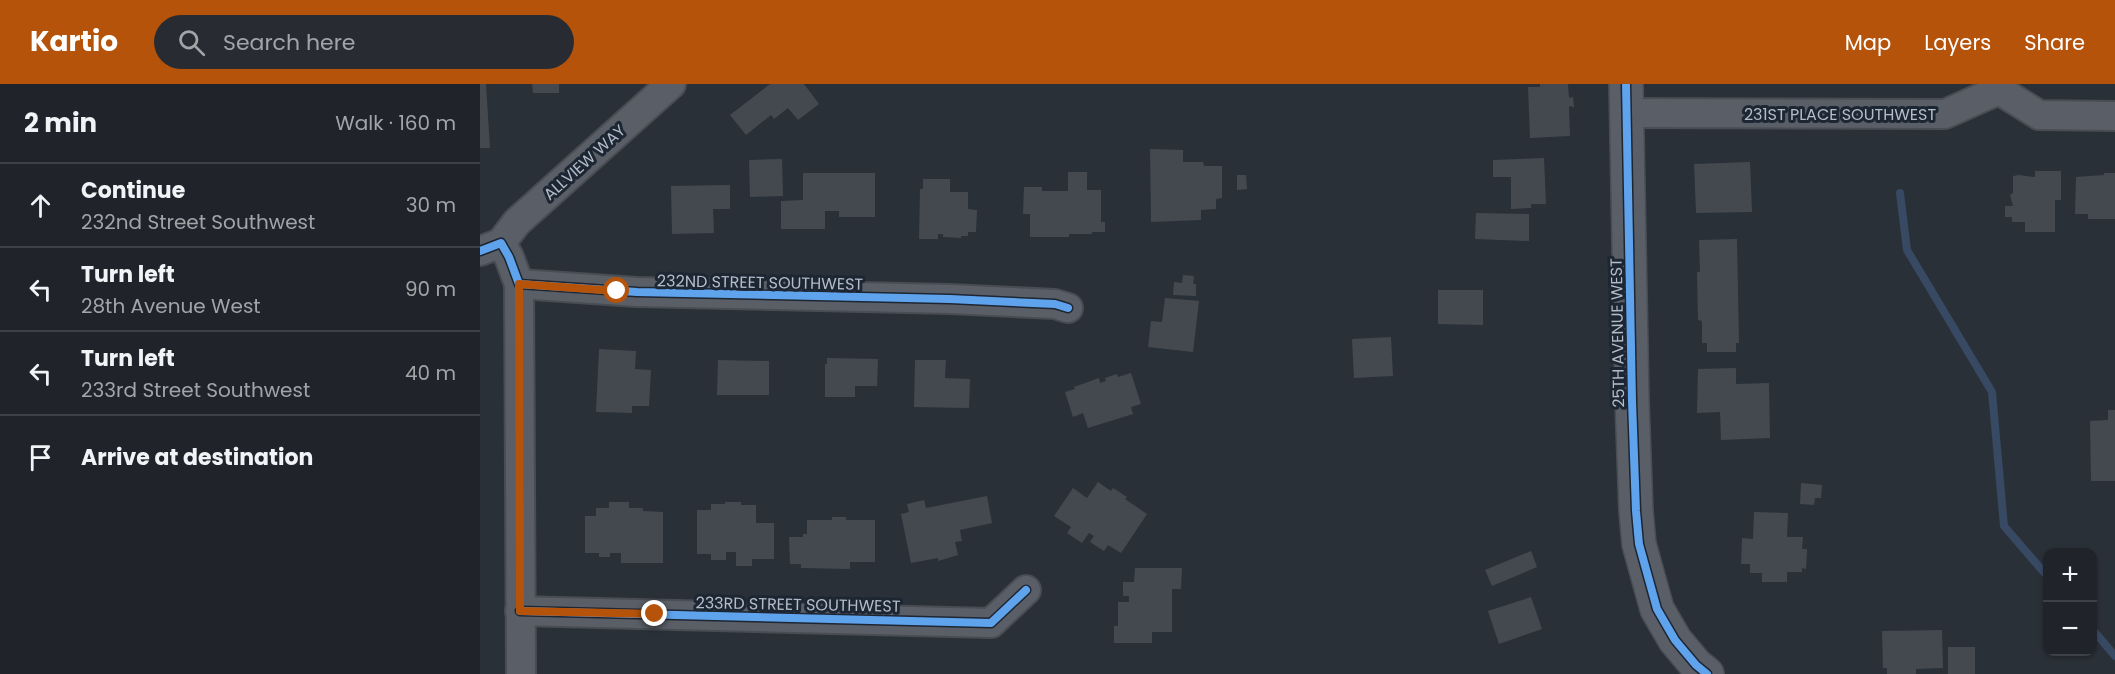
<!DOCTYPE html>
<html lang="en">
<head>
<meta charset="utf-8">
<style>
  body { margin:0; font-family:Poppins,sans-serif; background:#282c32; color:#f1f3f6 }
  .controls { position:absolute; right:18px; bottom:18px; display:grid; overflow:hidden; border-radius:12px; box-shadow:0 2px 4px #0004 }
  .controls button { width:54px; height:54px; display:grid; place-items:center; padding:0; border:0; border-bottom:2px solid #3d4147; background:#20242a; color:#f1f3f6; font:30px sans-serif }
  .stop { position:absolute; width:18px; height:18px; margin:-14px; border:4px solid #b45309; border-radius:50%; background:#fff }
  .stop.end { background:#b45309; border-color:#fff; box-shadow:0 2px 6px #0008 }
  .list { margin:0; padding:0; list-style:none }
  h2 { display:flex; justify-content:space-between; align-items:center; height:78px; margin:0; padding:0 24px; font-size:26px }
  h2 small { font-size:20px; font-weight:400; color:#a2a4a8 }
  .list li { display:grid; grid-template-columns:39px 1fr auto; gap:18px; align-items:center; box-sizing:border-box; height:84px; padding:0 24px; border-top:2px solid #3d4147 }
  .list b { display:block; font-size:22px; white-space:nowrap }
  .list p { margin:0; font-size:20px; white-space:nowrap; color:#a2a4a8 }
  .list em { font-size:20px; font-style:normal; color:#a2a4a8 }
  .icon { flex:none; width:33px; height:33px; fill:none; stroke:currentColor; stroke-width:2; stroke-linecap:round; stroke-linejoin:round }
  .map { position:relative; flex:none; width:1635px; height:590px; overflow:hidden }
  header { display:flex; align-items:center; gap:36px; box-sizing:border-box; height:84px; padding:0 30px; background:#b45309; color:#fff }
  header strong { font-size:28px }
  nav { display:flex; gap:33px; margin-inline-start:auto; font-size:21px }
  .search { width:420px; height:54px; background:#282c32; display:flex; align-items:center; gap:15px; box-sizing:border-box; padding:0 21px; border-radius:33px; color:#a2a4a8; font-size:22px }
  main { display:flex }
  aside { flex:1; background:#20242a }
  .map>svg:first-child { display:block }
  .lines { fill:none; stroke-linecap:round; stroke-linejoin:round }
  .stream { stroke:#384963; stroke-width:8 }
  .building { fill:#444950 }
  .minor-casing { stroke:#484c53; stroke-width:32 }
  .tertiary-casing { stroke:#484c53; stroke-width:36 }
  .minor { stroke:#5a5e66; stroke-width:28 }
  .tertiary { stroke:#5a5e66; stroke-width:33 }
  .cycleway-casing { stroke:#1d2633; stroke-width:11 }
  .cycleway { stroke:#60a3ed; stroke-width:8 }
  .route { stroke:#b45309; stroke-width:8 }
  .labels { text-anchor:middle; stroke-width:6; stroke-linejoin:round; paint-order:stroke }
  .street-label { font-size:16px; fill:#b4bcc9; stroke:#1d2633 }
</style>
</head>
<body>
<header>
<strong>Kartio</strong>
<div class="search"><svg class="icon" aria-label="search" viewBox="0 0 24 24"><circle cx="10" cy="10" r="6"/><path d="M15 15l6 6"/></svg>Search here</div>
<nav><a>Map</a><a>Layers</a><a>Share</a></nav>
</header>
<main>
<aside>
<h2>2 min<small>Walk · 160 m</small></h2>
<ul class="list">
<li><svg class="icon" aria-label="ahead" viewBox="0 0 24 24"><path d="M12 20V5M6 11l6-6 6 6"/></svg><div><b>Continue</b><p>232nd Street Southwest</p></div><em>30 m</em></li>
<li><svg class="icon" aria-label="left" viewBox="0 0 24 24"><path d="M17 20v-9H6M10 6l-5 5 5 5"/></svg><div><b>Turn left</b><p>28th Avenue West</p></div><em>90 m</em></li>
<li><svg class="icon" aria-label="left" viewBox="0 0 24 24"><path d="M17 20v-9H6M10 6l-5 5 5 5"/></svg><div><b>Turn left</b><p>233rd Street Southwest</p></div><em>40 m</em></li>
<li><svg class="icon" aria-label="arrive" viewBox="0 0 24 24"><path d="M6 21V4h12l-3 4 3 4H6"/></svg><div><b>Arrive at destination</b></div></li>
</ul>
</aside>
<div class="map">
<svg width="1635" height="590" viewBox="0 0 1635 590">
  <rect width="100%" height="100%" fill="#2a3038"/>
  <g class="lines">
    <!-- stream -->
    <g class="stream">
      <path d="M1420,109L1427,166L1512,308L1524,442L1568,493"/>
      <path d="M1612,545L1635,572"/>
    </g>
  </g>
  <!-- building -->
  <g class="building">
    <path d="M0,0H6L10,64H0Z"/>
    <path d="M52,0H79V9H53Z"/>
    <path d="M290,0H324L339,20L318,36L308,24L294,35L291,31L266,51L250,31Z"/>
    <path d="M1060,0H1088L1089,14L1093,13L1094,23L1089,22L1090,52L1050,54L1048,3H1060Z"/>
    <path d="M670,65L703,66V78H723L724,82H742V114L736,115V125L721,126V136L671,138Z"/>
    <path d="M1064,74L1066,120H1051V124L1031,125V93H1013V76Z"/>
    <path d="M302,75L303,112L270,113L269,76Z"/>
    <path d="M1270,78L1272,128L1216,129L1214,80Z"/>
    <path d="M1555,87H1581V116H1575V148H1545V138H1532V133H1525V122H1533L1530,111L1533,109V92L1539,91L1555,93Z"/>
    <path d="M588,88H607V106H621V138H625V148H612V150H589V153H550V130H543L544,103H562V107H588Z"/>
    <path d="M323,89H395V133H359V127H345V145H301V117L323,116Z"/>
    <path d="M1624,89H1635V135H1608V130H1595L1596,93L1624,91Z"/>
    <path d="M757,91H766L767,105L757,106Z"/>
    <path d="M443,95H470V108H488V125L497,126L496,148H488V152H481V154L463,153V150H458V155H439L440,105H443Z"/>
    <path d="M250,101V125H233L234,149L192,150L191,102Z"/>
    <path d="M996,129L1049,130V157L995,155Z"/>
    <path d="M1257,155L1259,259H1256V268H1227V259H1222V237L1218,236L1217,188H1220L1219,156Z"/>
    <path d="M703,191L714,192L713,200H716V212L693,211L694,198L702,199Z"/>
    <path d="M958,206H1003V241L958,240Z"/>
    <path d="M685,214L719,217L713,268L668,263L671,237L682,238Z"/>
    <path d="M911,253L913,292L874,294L872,255Z"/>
    <path d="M119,265L156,267L155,285L171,286L169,322H152V329L116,328Z"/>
    <path d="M347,274L398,275L397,302H375V313H345V280H347Z"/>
    <path d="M238,276L289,277V311H237Z"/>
    <path d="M435,276H466L465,294L490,295L489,324L434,323Z"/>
    <path d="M1256,284V300L1289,299L1290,354L1241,356L1240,328L1217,329L1218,285Z"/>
    <path d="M651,289L661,320L651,323L653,330L608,344L603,329L593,333L585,308L595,305L594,303L619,294L620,299L626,297L625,294L637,290L638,293Z"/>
    <path d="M1628,326H1635V397H1611L1610,337L1628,336Z"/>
    <path d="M618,398L631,407L633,404L647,413L645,415L667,430L641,469L628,461L624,467L610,458L614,452L609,449L602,459L587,449L591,443L574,432L593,404L607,414Z"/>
    <path d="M1321,399L1342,401L1341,414H1335L1334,421L1320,420Z"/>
    <path d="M507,412L512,439L480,446L482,457L475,458L478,471L458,477V474L431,479L421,430L429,428L427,420L444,416L446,424Z"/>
    <path d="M129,418H149V424H163V427L183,428V479H141V469H130V473H119V469H105V432H116V424H129Z"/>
    <path d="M245,418H261V421H276V439H294V475H272V482H256V468H246V476H231V470H217V426H231V420H245Z"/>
    <path d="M1274,428L1308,429L1307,453H1323L1322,465H1327L1326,485L1322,484V488H1307V498H1282V489H1270V480H1261L1262,454L1273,455Z"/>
    <path d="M352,433H366V436H395V478H370V485L321,484V480H310L309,453H323V450H327V436H352Z"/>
    <path d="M1051,467L1057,483L1012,502L1005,486Z"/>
    <path d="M655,484H702L701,505H692V548H672V559H634V542H638V518H649V512H643V498H654Z"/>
    <path d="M1051,513L1062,545L1019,560L1008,527Z"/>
    <path d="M1462,546L1463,584L1436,585V590H1407V584H1403L1402,547Z"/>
    <rect x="1468" y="563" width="27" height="27"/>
  </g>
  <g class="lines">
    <defs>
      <g id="minor">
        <path d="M1145,29L1465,30L1519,6L1559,31L1635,32"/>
        <path d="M21,159L37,138L191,0"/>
        <path d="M0,167L21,159L29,173L39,200L157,208L470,215L575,220L588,224"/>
        <path d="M39,200L41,590"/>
        <path d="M40,527L511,539L546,506"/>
      </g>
      <path id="tertiary" d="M1146,0L1152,317L1156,427L1159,460L1177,525L1195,556L1216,581L1227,590"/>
    </defs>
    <!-- minor casing -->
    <use href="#minor" class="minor-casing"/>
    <!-- tertiary casing -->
    <use href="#tertiary" class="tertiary-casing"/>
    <!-- minor -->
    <use href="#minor" class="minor"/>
    <!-- tertiary -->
    <use href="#tertiary" class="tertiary"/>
    <defs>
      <g id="cycleway">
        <path d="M1146,0L1152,317L1156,427L1159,460L1177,525L1195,556L1216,581L1227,590"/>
        <path d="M0,167L21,159L29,173L39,200L157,208L470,215L575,220L588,224"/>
        <path d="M40,527L511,539L546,506"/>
      </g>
    </defs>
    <!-- cycleway casing -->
    <use href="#cycleway" class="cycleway-casing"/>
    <!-- cycleway -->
    <use href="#cycleway" class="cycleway"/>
  </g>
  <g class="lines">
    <!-- route -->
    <path class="route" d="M137,207L39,200L40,527L175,530"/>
  </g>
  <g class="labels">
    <!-- street labels -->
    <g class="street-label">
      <text x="1360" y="36">231ST PLACE SOUTHWEST</text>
      <text transform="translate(104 78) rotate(-42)" y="6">ALLVIEW WAY</text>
      <text transform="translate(280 198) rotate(1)" y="6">232ND STREET SOUTHWEST</text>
      <text transform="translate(1137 249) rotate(-91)" y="6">25TH AVENUE WEST</text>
      <text transform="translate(318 520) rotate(1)" y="6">233RD STREET SOUTHWEST</text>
    </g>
  </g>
</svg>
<div class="controls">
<button>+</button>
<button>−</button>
</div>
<div class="stop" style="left:137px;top:207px"></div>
<div class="stop end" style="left:175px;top:530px"></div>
</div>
</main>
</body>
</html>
